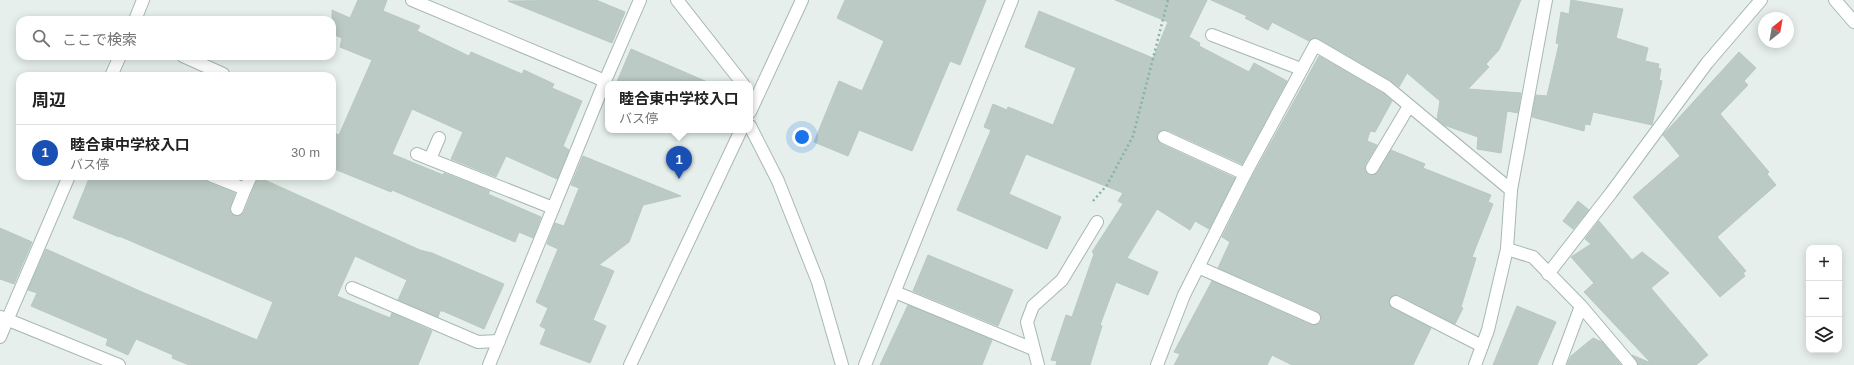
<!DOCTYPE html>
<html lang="ja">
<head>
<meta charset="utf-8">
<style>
  body { margin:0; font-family:Arial,"Noto Sans JP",sans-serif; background:#f6f6f6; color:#222 }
  .controls { position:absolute; right:12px; bottom:12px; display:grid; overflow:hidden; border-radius:8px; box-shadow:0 2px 10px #0003 }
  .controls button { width:36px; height:36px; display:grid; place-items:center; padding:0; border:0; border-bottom:1px solid #e0e0e0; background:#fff; color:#222; font:20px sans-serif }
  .compass { position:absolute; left:1758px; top:12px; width:36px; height:36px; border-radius:50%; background:#fff; box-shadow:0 2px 10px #0003; rotate:31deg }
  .you { position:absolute; left:802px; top:137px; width:14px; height:14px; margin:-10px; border:3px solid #fff; border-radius:50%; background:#1a73e8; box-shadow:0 0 0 6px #1a73e833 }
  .badge { display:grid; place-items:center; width:26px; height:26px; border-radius:50%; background:#7c3aed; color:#fff; font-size:13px; font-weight:700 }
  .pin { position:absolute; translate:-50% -33px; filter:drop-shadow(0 1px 2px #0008) }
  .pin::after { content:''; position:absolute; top:21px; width:14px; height:12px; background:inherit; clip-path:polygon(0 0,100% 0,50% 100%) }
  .popup { position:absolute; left:605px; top:81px; width:148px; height:52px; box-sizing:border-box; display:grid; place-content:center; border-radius:8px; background:#fff; filter:drop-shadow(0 1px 3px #0005); font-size:13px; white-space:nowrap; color:#767676 }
  .popup b { font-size:15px; color:#222 }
  .popup::after { content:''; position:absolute; left:50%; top:100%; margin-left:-8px; border:8px solid transparent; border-top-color:#fff }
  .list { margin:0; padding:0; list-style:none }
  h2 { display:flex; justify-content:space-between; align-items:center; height:52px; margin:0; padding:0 16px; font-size:17px }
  h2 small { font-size:13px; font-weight:400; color:#767676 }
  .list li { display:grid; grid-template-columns:26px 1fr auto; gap:12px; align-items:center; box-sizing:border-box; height:56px; padding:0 16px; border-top:1px solid #e0e0e0 }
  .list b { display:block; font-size:15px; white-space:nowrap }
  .list p { margin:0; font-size:13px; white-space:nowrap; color:#767676 }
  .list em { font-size:13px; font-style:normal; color:#767676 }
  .icon { flex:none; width:22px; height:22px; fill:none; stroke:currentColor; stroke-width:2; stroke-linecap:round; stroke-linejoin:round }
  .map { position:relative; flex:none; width:1854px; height:365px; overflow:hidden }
  .search { position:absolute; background:#fff; box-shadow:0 2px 10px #0003; left:16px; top:16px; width:320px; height:44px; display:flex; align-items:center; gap:10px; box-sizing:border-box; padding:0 14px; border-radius:12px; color:#767676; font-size:15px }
  .panel { position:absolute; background:#fff; box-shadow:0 2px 10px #0003; left:16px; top:72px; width:320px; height:108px; border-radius:12px }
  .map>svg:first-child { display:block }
  .building { fill:#bbcac4; stroke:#b8c9c2 }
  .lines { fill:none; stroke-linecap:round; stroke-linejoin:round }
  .minor-casing { stroke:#a8b8b2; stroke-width:14 }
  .path { stroke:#86b3a5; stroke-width:2.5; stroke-dasharray:2 3; stroke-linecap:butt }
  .minor { stroke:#fff; stroke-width:12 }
</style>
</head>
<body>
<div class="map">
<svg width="1854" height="365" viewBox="0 0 1854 365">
  <rect width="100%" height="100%" fill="#e6efeb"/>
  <!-- building -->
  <g class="building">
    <path d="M358,0H387L383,11L420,26L417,31L469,56L471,52L522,74L524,70L554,84L552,88L582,101L563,146L569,150L557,179L506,156L496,177L451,159L463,132L412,109L392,154L443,175L444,173L490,191L488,194L541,217L533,238L519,232L515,242L392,190L391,192L332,168V132L339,135L372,60L340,47L342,38L332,34V10L350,18Z"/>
    <path d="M596,0L625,12L612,43L508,1Z"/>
    <path d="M845,0H986L960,65L950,61L912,151L859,130L848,156L814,142L839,81L862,91L884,41L837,18Z"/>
    <path d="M1115,0H1207L1189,37L1200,43L1199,46L1249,72L1254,63L1287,81L1242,164L1167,130H1163L1157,134V138L1161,144L1235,178L1209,229L1195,221L1190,230L1157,209L1127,258L1158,272L1148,295L1116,282L1100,325L1102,326L1090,365H1056L1057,361L1051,360L1066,315L1072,317L1094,254L1092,252L1123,204L1118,201L1123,193L1026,154L1009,194L1061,217L1047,249L957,210L991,130L984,127L993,104L1007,110L1008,107L1053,125L1076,68L1025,47L1039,11L1153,58L1168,22Z"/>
    <path d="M1211,0H1521L1499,50L1486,64L1489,67L1468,89L1521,93L1518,113L1507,111L1501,153L1477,149L1478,137L1444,125L1437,119L1440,101L1407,73L1399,87L1391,81L1319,39L1315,38L1309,41L1272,22L1268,30L1245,18L1247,16Z"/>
    <path d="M1571,0L1623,9L1616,38L1648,48L1645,61L1659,64L1658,68L1661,69L1659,80L1662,81L1652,125L1593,112L1590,125L1585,124L1584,131L1532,117L1536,95L1547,96L1559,44L1556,43L1561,12L1569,14Z"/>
    <path d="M631,49L712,84H616Z"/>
    <path d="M1739,52L1756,68L1744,81L1748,85L1720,114L1769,172L1767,174L1776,185L1717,237L1746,271L1743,273L1745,276L1720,297L1633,197L1680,156L1663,135Z"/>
    <path d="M1319,56L1383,93L1392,101L1375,132L1370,131L1367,141L1377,145L1365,165V171L1368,174L1372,175L1378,172L1391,150L1425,164L1423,168L1491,195L1488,202L1493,204L1472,257L1476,258L1461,307L1463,308L1455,324L1399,295H1395L1390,298L1389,303L1392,308L1431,328L1413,365H1292L1272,355L1267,365H1174L1180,354L1174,352L1212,281L1311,325H1315L1321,321V317L1317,311L1218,268L1230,242L1222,237L1252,177Z"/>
    <path d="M583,156L681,196L643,205L629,242L599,265L614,271L593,320L606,326L590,363L540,344L546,329L540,326L548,308L536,302L558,249L547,244L555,223L564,226L579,188L571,185Z"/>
    <path d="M90,176H205L209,183L235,193L230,210L231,214L238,216L244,212L258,177L420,250L432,253L504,284L484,329L443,311H440L438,317L398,300L407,280L355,256L337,296L390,318L392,313L432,331L418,365H189L172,358L173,355L136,339L128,355L106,345L108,339L31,306L37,293L28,290L46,249L142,292L257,340L273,302L119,236V237L73,218Z"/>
    <path d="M1578,201L1589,210L1573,229L1563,221Z"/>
    <path d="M1599,221L1632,260L1642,252L1669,273L1651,288L1708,355L1696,365H1638L1632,355L1651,363L1584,292L1594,283L1571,257L1591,244L1585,239Z"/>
    <path d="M0,228L32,242L14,284L0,279Z"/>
    <path d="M928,255L1013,290L998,326L913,291Z"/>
    <path d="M908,305L992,340L982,365H880Z"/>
    <path d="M1517,306L1556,322L1537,365H1493Z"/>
    <path d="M1593,338L1602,342L1621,365H1567L1571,356Z"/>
  </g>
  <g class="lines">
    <defs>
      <g id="minor">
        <path d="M412,0L605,81"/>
        <path d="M677,0L743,84"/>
        <path d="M1835,0L1854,22"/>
        <path d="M135,20L143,0"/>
        <path d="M1212,35L1301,69"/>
        <path d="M183,56L223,74"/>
        <path d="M111,76L120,56"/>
        <path d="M750,112L802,0"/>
        <path d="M750,126L778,181L818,282L842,365"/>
        <path d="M1164,137L1245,174"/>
        <path d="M417,154L553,208"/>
        <path d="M430,159L439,138"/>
        <path d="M1372,168L1409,106"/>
        <path d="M212,176L245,189L251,176"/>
        <path d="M237,209L245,189"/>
        <path d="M1507,249L1533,257L1581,306L1631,365"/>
        <path d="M1198,267L1314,318"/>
        <path d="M1548,274L1611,193L1707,63L1761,0"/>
        <path d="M352,288L478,342L499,341"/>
        <path d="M895,292L1033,349"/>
        <path d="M1396,302L1482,346"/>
        <path d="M1,317L119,365"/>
        <path d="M0,337L69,176"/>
        <path d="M489,365L605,81L640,0"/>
        <path d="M630,365L741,130"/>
        <path d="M865,365L1012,0"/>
        <path d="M1038,365L1027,322L1033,306L1062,280L1097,222"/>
        <path d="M1157,365L1184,295L1245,174L1315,45L1387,87L1511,190"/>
        <path d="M1475,365L1488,330L1507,249L1511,190L1546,0"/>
        <path d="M1559,365L1581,306"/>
      </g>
    </defs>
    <!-- minor casing -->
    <use href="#minor" class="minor-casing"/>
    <!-- path -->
    <path class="path" d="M1093,201L1107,185L1133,136L1168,0"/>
    <!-- minor -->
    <use href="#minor" class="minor"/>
  </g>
</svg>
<div class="controls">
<button>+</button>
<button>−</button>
<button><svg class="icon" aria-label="layers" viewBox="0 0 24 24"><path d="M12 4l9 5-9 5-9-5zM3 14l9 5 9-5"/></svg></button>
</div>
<svg class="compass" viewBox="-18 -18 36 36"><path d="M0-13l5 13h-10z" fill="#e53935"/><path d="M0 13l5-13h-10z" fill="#767676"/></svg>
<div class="you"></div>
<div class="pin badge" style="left:679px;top:179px;background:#1a4fb4">1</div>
<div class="popup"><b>睦合東中学校入口</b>バス停</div>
<div class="search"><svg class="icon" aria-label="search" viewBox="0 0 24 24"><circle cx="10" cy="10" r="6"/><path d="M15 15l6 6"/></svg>ここで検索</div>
<section class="panel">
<h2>周辺<small></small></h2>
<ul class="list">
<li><span class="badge" style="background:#1a4fb4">1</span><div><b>睦合東中学校入口</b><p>バス停</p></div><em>30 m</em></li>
</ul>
</section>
</div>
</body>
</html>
